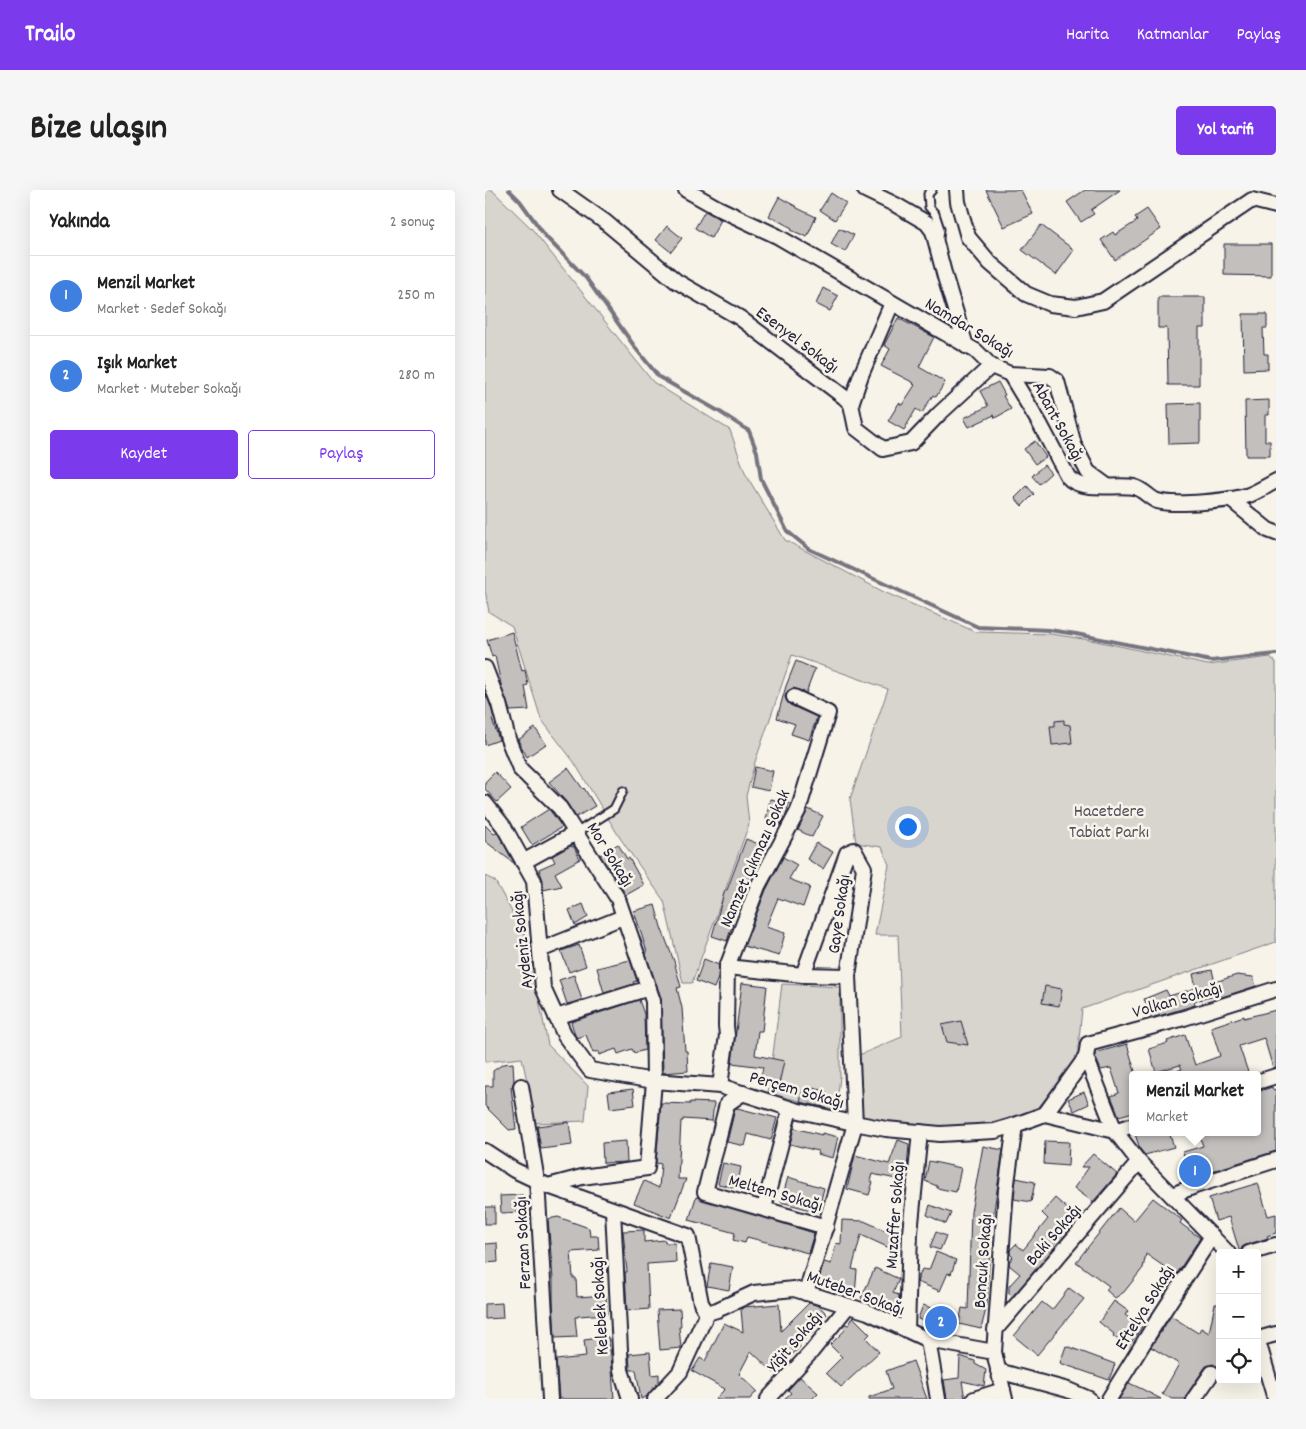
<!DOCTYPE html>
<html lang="tr">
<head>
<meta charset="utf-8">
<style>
  body { margin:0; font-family:Dekko,sans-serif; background:#f6f6f6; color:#222 }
  .controls { position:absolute; right:15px; bottom:15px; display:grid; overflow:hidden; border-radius:5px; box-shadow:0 5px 20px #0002 }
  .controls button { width:45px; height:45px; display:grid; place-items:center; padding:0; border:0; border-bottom:1px solid #e0e0e0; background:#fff; color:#222; font:25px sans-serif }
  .you { position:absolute; left:422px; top:636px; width:18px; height:18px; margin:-12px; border:4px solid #fff; border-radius:50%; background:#1a73e8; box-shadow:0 0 0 8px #1a73e833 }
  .badge { display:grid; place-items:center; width:32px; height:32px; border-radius:50%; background:#7c3aed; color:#fff; font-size:16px; font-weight:700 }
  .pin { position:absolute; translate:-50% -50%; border:2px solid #fff; box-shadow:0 1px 5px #0006 }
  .popup { position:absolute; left:644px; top:881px; width:132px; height:65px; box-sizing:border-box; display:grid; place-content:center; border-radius:5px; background:#fff; filter:drop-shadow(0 1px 4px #0005); font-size:16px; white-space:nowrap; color:#767676 }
  .popup b { font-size:19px; color:#222 }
  .popup::after { content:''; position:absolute; left:50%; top:100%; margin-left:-10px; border:10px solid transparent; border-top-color:#fff }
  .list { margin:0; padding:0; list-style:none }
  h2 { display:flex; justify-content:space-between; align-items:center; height:65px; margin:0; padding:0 20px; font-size:21px }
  h2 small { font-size:16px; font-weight:400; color:#767676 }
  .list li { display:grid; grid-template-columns:32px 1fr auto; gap:15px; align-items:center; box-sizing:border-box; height:80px; padding:0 20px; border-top:1px solid #e0e0e0 }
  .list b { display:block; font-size:19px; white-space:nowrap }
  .list p { margin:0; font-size:16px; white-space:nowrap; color:#767676 }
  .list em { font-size:16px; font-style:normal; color:#767676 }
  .actions { display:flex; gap:10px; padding:15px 20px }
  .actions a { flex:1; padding:11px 0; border:1px solid #7c3aed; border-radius:5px; text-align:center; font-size:18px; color:#7c3aed }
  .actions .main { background:#7c3aed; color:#fff }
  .icon { flex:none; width:28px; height:28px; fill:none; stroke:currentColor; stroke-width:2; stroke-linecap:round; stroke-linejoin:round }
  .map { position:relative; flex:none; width:791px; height:1209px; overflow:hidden; border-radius:5px }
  header { display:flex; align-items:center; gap:30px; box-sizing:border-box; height:70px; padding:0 25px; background:#7c3aed; color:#fff }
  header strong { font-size:24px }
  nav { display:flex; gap:28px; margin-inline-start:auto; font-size:18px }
  .intro { display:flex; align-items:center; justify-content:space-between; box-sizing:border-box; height:120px; padding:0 30px }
  h1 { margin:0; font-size:35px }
  .button { padding:12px 22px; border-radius:5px; background:#7c3aed; color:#fff; font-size:18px; font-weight:700 }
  main { display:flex; gap:30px; padding:0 30px }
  aside { flex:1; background:#fff; border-radius:5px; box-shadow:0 5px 20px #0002 }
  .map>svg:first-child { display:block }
  .green { fill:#d8d5cf; stroke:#7d7c85 }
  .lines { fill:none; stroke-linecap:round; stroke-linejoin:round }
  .stream { stroke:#76747f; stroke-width:4 }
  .building { fill:#c2bfbd; stroke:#22223b }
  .lane-casing { stroke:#22223b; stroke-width:11 }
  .street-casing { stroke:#22223b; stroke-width:18 }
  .lane { stroke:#f7f3e8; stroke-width:7 }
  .street { stroke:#f7f3e8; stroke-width:14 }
  .labels { text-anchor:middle; stroke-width:5; stroke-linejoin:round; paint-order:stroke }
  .street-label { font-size:18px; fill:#22223b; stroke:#f7f3e8 }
  .park-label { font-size:18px; fill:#504f60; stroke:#f7f3e8 }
</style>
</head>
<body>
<header>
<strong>Trailo</strong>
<nav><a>Harita</a><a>Katmanlar</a><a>Paylaş</a></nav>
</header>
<div class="intro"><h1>Bize ulaşın</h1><a class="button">Yol tarifi</a></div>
<main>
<aside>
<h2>Yakında<small>2 sonuç</small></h2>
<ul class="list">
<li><span class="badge" style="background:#3f7fe0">1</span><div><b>Menzil Market</b><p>Market · Sedef Sokağı</p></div><em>250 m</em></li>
<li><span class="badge" style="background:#3f7fe0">2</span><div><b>Işık Market</b><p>Market · Muteber Sokağı</p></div><em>280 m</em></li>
</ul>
<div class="actions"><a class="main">Kaydet</a><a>Paylaş</a></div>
</aside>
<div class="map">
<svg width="791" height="1209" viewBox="0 0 791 1209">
  <rect width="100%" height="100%" fill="#f7f3e8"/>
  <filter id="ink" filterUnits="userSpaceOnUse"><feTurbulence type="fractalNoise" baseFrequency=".02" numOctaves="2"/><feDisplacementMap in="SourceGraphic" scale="10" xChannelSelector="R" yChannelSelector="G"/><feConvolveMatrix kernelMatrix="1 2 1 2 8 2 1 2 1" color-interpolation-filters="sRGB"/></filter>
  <g filter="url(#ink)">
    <!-- green -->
    <g class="green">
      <path d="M0,0H7L47,39L168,192L245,240L260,283L300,350L399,402L491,442L566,444L611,451L723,475L785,467L791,472V752L597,819L592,869L553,918L529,932L452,941L378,931L374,865L417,847L413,745H390L404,675L397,657L371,653L365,609L403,499L307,465L270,572L261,606L264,634L207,793H198L179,711L135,648L89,572L56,529L27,436L4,422L0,400Z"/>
      <path d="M0,686L10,691L42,749L63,855L103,896L100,931L51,933L37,868L0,872Z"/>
      <path d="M297,794L355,797V887L351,920L283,903Z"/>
    </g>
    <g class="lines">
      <!-- stream -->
      <path class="stream" d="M24,0L35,11L61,47L101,88L152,160L174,187L235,222L264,241L272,262L276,289L302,341L324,359L493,437L564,440L591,444L726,471L791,464"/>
    </g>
    <!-- building -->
    <g class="building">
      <path d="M501,0H536L548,24L519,37Z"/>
      <path d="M600,0H635L606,20L609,24L596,32L582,12Z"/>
      <path d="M346,3L361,13L350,30L335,20Z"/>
      <path d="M294,7L312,17V18L331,27L322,47L306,40L307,38L284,26Z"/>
      <path d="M662,19L676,39L630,70L616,50L628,42L630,45L652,31L650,27Z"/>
      <path d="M220,21L236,30L226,48L210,38Z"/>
      <path d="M556,35L589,60L571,85L537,60Z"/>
      <path d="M182,36L197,48L186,62L171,50Z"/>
      <path d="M354,38L369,45L360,62L346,54Z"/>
      <path d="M739,54H786V86L739,85Z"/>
      <path d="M338,98L353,106L345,121L331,114Z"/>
      <path d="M673,107H720V138H714V195H683L682,138H673Z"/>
      <path d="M758,124H782V138H778L779,164H783V179L759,180Z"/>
      <path d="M413,128L449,147L434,177L460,192L451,207L448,205L437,223L431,219L419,240L403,231L414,213L417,215L430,195L428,194L429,193L396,176L405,159L399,155Z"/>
      <path d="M513,192L520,205L518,206L526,219L510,228L509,225L484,237L479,228L503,216L495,201Z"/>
      <path d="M784,210V225H780V251H785V266H761L760,211Z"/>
      <path d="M715,213V253L684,254L683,214Z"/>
      <path d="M550,251L561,267L550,274L539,259Z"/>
      <path d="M559,275L566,283L554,294L547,286Z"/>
      <path d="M542,296L549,304L537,316L530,308Z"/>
      <path d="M27,442L37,481L40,480L43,495L40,496L44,520L25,521L17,499L10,466L7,467L2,450Z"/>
      <path d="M311,471L330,479L321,503L308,498L301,503L300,507L302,512L305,515L332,527L324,550L306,544L310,534L292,528L301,496Z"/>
      <path d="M0,502L6,517L9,528L7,529L14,550L0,555Z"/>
      <path d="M579,530V534L585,535L587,553L567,555L565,536H570V531Z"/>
      <path d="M50,538L61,554L42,567L33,550Z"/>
      <path d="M270,577L288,581L284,601L266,597Z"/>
      <path d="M83,578L98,599L99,598L110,616L91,627L82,613L64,592Z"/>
      <path d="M10,582L26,599L12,612L0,599V592Z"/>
      <path d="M285,609L304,613L301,625L296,634L281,630Z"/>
      <path d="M64,619L77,637L47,655L36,637Z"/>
      <path d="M323,619L338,626L327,647L313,640Z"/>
      <path d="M0,635L9,644L12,642L30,674L0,651Z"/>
      <path d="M261,649L281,657L273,678L268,676L259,702L256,701L246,733H248L242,751L227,746L240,700H242Z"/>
      <path d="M331,653L348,662L338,679L322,669Z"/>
      <path d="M133,654L142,669L144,668L159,695L141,705L115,665Z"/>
      <path d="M85,656L89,657L95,669L70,683L77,696L58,700V690L54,679L70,672L67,666Z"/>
      <path d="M298,667L312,675L304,689L325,697L318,717L293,708L281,737L300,743L294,766L259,756L281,700Z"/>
      <path d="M98,714L103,727L90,735L84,720Z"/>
      <path d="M170,715L176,737L189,771L196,797L192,798L197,818L200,861H202L203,881L178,883L176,808L161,765L162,762L149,721Z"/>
      <path d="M94,755L101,776L84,782L76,761Z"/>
      <path d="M219,769L234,775L233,788L229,798L211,791Z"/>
      <path d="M145,770L152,791L148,792L149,794L119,803L112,778Z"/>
      <path d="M727,780L730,792L752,785L768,787L771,796L737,807L736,805L709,811L710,815L667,828L659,809L681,800L684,806L711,798L708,784Z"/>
      <path d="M89,785L97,810L82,814L74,790Z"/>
      <path d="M257,793L282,796L277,841H273L270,865L299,871L294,894L275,891L278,877L247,873Z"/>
      <path d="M560,796L577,799L574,816L557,813Z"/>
      <path d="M154,810L159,824L160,860L149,863L147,859L133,864L131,859L114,865L113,861L108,863L101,845L92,848L90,845L86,832Z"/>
      <path d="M791,820V877L788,878L779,848L754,856L764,885H686V883L697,879L695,875L671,882L664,859L683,853L682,851L700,845L710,875L735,866L726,837L759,826V828Z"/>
      <path d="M476,831L483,855L462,852L457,835Z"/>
      <path d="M642,854L651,885H648V922L634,926L626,906L634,903L626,878L616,880L610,866V863Z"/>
      <path d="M28,873L29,891L27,897H26L31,939L24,940L0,916V896H8V881L18,874Z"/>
      <path d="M322,897L341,901L338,917L315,912L318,900L322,901Z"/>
      <path d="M787,897L788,900L791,899V961L727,981V980L705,986L698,962L718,956L713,942H772V902Z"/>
      <path d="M148,899L150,915L125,918L123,902Z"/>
      <path d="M599,902L604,914L589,921L583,909Z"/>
      <path d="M205,912L229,913L227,931L198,929V931H196L193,989H201L186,1028L149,1013L159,991L174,998L176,974L171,973L176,913L205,914Z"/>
      <path d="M252,918L292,928L286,950L263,944L260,956L242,952L250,919Z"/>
      <path d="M84,932L87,955L56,959L52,936Z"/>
      <path d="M309,938L337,945V943L353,947L348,968L332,964L333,961L305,954Z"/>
      <path d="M652,942H684L689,957L660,965L655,959L650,944Z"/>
      <path d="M413,950L424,954L421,991L387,984L385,991L388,992L384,1005L362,999L370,965L404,974Z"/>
      <path d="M141,951L142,972L118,973L117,953Z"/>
      <path d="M560,951L584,952L583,976L559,974Z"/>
      <path d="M498,956L518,960L507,1034H506L502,1115L496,1139L474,1134L477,1118L483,1119L486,1022Z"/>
      <path d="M608,964L632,984L608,1012L589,998L604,977H596Z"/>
      <path d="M444,971L476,978L471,1002L452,998V996L440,991Z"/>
      <path d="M238,973L256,977L252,998L233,994Z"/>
      <path d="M303,987L339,998L333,1022L296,1012Z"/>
      <path d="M531,988L550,992L546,1012L529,1009Z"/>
      <path d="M773,993L783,1026L791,1024V1043L782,1046L783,1048L761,1055L757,1057L755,1063L744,1027L731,1031L724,1008Z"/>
      <path d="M38,1005L39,1022L16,1023L15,1006Z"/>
      <path d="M211,1007L329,1043L323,1063L262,1047L260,1053L248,1050L250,1043L204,1030Z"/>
      <path d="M570,1008L594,1029L527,1107L524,1104V1096L535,1084L524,1075V1072L528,1067L525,1064V1060L531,1054L538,1060L563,1029L557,1023Z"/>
      <path d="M668,1008L697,1030L695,1033L715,1048L691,1085L661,1064L658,1078L639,1102L630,1108L621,1100L624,1096L591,1072L634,1018L649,1031Z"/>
      <path d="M445,1015L466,1023L461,1034L442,1025Z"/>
      <rect x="0" y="1017" width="10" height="17"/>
      <path d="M73,1027L104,1038L105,1046H113L114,1060L86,1062L88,1088H91L92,1107L121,1105L122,1124L93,1126V1127H90L92,1147L70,1148L68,1110V1089L63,1029Z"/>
      <path d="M357,1030L379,1031L415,1047L409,1060L376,1045L367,1079L372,1080L370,1106L353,1099V1094L334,1089L339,1072L346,1074L351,1053L356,1054Z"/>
      <path d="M159,1040V1052L180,1050V1053H190L191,1072L162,1074L164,1119L142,1121L140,1082H142L138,1041Z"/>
      <path d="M451,1042L461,1046L455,1060L445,1057Z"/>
      <path d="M12,1053L13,1072L0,1073V1054Z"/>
      <path d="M451,1062L471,1070L466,1084L463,1083L455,1101L432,1092L437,1079L444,1080Z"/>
      <path d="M226,1073L248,1077L244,1100L222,1096Z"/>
      <path d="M390,1078L414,1089L408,1103L414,1105V1118L412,1122L376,1108Z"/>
      <path d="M584,1098L599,1109L552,1165L529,1146L557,1112L567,1120Z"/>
      <path d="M629,1111L643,1121L640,1125L657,1137L643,1157L628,1146L629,1144L614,1132Z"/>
      <path d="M17,1113L18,1128L0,1129V1114Z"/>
      <path d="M324,1113L334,1116L342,1124L329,1137L330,1139L314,1155L315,1157L289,1183L266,1161L254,1184L272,1201L265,1209H230L240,1199L207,1181L215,1168L220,1171L239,1133L258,1142L256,1119L259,1117L294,1114L296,1141Z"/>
      <path d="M730,1114H735V1179L728,1174L721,1176L702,1204L700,1209H687L677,1204L694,1174L666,1157L686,1126L713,1143L716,1138L724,1143Z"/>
      <path d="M438,1115L473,1128L469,1141L433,1129Z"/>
      <path d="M195,1119L196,1137H194L196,1158L175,1160L172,1120Z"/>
      <path d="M368,1127L385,1144L381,1148L394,1162L356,1197L341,1183L357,1167L345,1155L360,1140L357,1137L360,1134L364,1135Z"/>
      <path d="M123,1147L126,1165L129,1209H74L71,1170L101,1167L99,1150Z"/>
      <path d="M581,1156L630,1174L624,1190L575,1173Z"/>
      <path d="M165,1162L167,1185L174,1184V1192L164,1203L161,1207L156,1209L151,1180H145V1178L144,1164Z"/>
      <path d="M475,1166L490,1171V1174L501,1180L499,1196L477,1191L480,1209H462L459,1190L474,1188Z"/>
      <path d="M428,1171L442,1209H384V1207L407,1199L401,1181Z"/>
      <path d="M315,1187L333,1203L327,1209H299L306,1203L303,1200Z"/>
      <path d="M644,1193L657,1199L676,1209H634Z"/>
    </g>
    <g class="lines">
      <defs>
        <g id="lane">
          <path d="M447,0L443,4L444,17L450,24L455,39L454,48"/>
          <path d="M91,643L129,619L138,601"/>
        </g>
        <g id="street">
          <path d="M75,0L119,31L191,91L255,128L359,207L366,214L371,238L398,259L426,253L454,224L506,176"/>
          <path d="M201,0L233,18L292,46L425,123L491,161L506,176L525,184L565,186L572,191L589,255L603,282L622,296"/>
          <path d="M380,0L411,15L442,33L448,41L460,87L481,156"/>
          <path d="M472,0L473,12L483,47L505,73L541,104L565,114L591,117L618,111L767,10L791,16"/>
          <path d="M525,184L555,234L583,287C595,302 631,294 649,297C658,299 664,308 672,311C689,316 747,311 764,305C773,301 782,296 791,291"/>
          <path d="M366,214L376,185L407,113"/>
          <path d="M745,309L783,340L791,343"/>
          <path d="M0,478L14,514L23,549L35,579L75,618L133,709L168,811L169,891L105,880L80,846L58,798L49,691L19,637L0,613"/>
          <path d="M38,672L91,643"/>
          <path d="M55,760L138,727"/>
          <path d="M242,777L318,785L363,786"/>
          <path d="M318,785L362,663L369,660L379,678L363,786L370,934L321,1103"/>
          <path d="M71,827L164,798"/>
          <path d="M601,867L630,941L654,972L743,1063"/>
          <path d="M772,892L791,886"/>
          <path d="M36,896L52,991L65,1209"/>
          <path d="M235,896L242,845L241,836L242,777L273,696L313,621L343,523L309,507"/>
          <path d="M258,903L242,914L220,1002L341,1037"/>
          <path d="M560,924L601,867L603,854L699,828L791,799"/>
          <path d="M0,961L29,980L63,996L203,1046L216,1113L222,1123L232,1120L269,1103L309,1099L383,1122L443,1150L509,1162"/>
          <path d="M63,996L97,987L162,978L169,891L235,896L310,920L364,932L401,939L455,944L510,941L530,935L560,924L630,941L648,935"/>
          <path d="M687,1005L710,996L791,970"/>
          <path d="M279,1018L305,919"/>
          <path d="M128,1020L136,1180L145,1209"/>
          <path d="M764,1063L791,1055"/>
          <path d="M422,1140L425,1043L435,942"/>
          <path d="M510,1140L654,972"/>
          <path d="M772,1148L790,1209"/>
          <path d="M773,1149L791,1144"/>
          <path d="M443,1150L453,1209"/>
          <path d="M513,1181L583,1200L604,1209"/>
          <path d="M170,1209L195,1182L222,1123"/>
          <path d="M283,1209L327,1161L363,1116"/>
          <path d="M489,1209L518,1200"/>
          <path d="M520,1209L509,1162L521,1000L530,935"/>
          <path d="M624,1209L667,1139L727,1046"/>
          <path d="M709,1209L727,1183"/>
        </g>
      </defs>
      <!-- lane casing -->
      <use href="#lane" class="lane-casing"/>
      <!-- street casing -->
      <use href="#street" class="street-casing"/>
      <!-- lane -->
      <use href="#lane" class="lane"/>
      <!-- street -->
      <use href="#street" class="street"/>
    </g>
  </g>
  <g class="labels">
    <!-- street labels -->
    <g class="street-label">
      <text transform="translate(485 137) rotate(31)" y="6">Namdar Sokağı</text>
      <text transform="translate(313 149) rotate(37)" y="6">Esenyel Sokağı</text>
      <text transform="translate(574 231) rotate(61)" y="6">Abant Sokağı</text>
      <text transform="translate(126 664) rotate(58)" y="6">Mor Sokağı</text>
      <text transform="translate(269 668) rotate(-66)" y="6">Namzet Çıkmazı Sokak</text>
      <text transform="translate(353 724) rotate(-82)" y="6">Gaye Sokağı</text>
      <text transform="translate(36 750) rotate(-96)" y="6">Aydeniz Sokağı</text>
      <text transform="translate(692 809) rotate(-16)" y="6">Volkan Sokağı</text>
      <text transform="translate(312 899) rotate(16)" y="6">Perçem Sokağı</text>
      <text transform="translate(291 1002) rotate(16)" y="6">Meltem Sokağı</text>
      <text transform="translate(409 1025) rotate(-86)" y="6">Muzaffer Sokağı</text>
      <text transform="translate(568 1044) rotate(-49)" y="6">Baki Sokağı</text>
      <text transform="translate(37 1053) rotate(-93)" y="6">Ferzan Sokağı</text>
      <text transform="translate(497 1071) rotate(-86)" y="6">Boncuk Sokağı</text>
      <text transform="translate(371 1102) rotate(20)" y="6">Muteber Sokağı</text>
      <text transform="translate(114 1116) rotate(-93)" y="6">Kelebek Sokağı</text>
      <text transform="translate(659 1117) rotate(-58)" y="6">Eftelya Sokağı</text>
      <text transform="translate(309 1151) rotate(-49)" y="6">Yiğit Sokağı</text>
    </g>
    <!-- park labels -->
    <g class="park-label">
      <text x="624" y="626">Hacetdere<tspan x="624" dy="21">Tabiat Parkı</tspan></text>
    </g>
  </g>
</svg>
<div class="controls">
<button>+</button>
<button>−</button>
<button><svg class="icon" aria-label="locate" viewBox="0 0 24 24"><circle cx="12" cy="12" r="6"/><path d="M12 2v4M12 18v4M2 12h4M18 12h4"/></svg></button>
</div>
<div class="you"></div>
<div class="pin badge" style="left:710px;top:981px;background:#3f7fe0">1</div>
<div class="popup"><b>Menzil Market</b>Market</div>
<div class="pin badge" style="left:456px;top:1132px;background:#3f7fe0">2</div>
</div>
</main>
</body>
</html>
